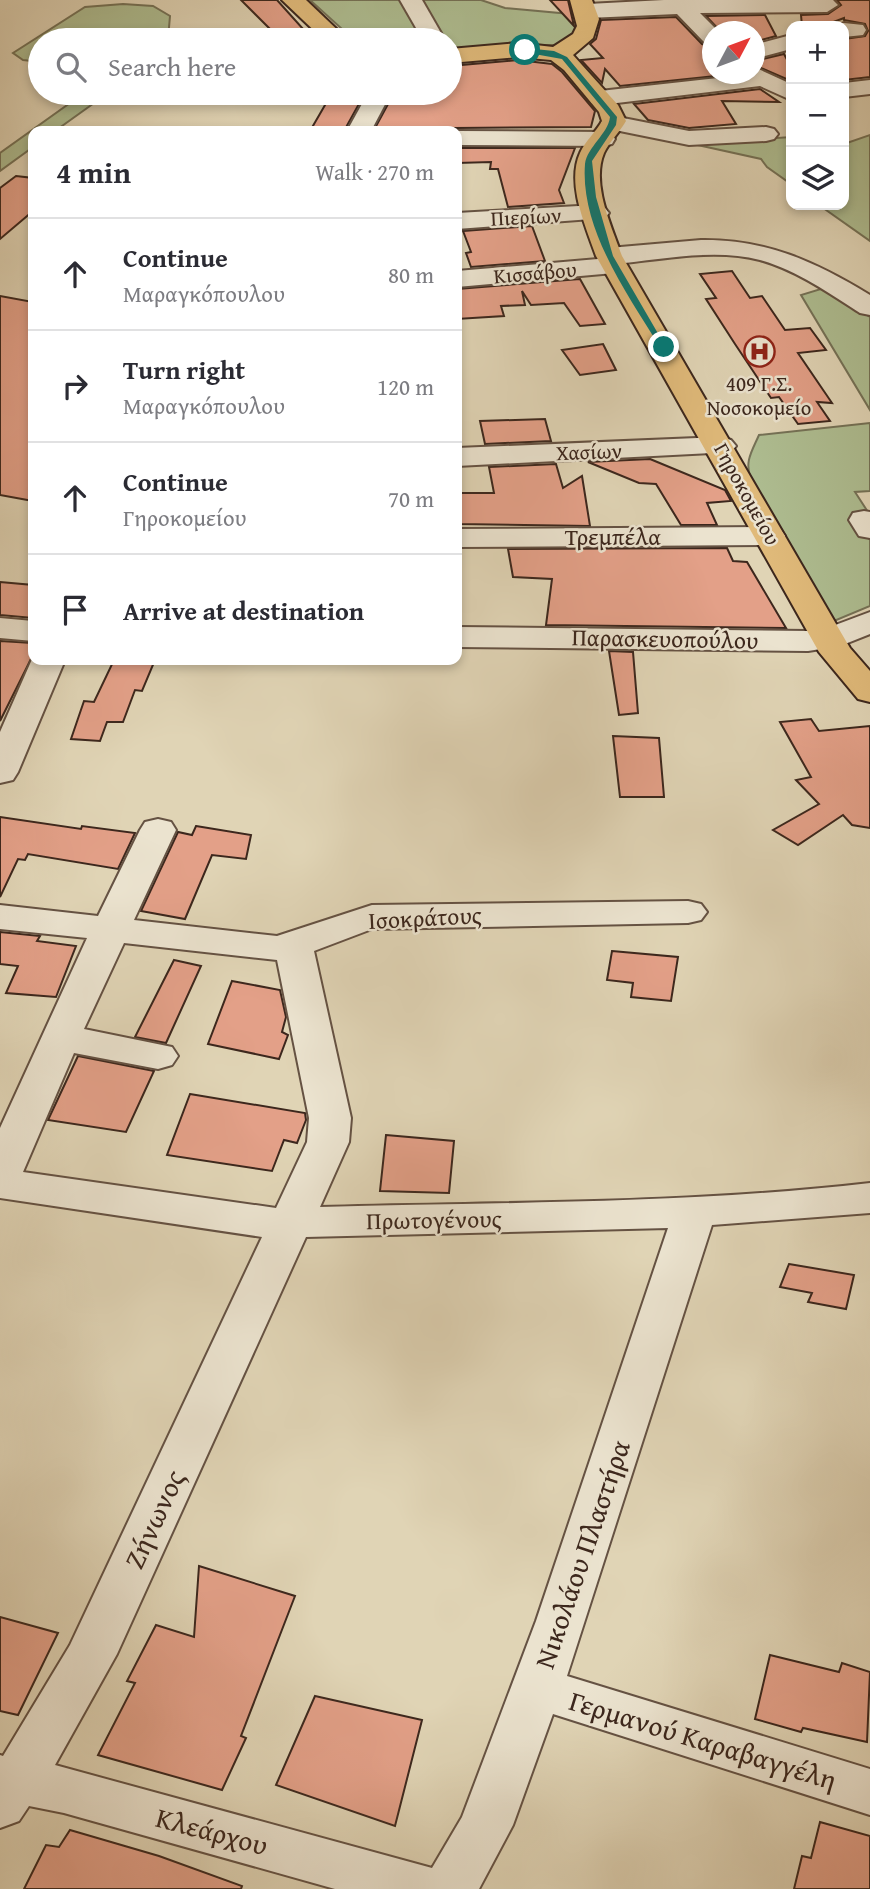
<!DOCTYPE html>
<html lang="en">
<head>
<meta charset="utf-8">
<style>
  body { margin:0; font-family:"Gentium Book Plus",serif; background:#f7f7f7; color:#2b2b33 }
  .controls { position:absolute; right:21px; top:21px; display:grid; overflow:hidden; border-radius:14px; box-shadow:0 4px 10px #0003 }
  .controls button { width:63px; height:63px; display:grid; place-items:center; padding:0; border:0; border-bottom:2px solid #e1e1e2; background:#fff; color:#2b2b33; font:35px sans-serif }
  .compass { position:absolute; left:702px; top:21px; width:63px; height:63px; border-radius:50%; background:#fff; box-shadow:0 4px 10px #0003; rotate:49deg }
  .stop { position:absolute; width:21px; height:21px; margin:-16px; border:5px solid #0f766e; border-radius:50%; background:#fff }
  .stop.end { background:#0f766e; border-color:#fff; box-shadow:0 2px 7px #0008 }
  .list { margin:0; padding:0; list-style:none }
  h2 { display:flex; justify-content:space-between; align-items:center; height:91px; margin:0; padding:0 28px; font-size:30px }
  h2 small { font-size:23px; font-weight:400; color:#7c7c81 }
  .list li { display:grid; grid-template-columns:46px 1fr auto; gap:21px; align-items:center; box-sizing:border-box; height:112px; padding:0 28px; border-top:2px solid #e1e1e2 }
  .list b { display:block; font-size:26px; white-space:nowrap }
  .list p { margin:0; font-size:23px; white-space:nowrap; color:#7c7c81 }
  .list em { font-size:23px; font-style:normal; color:#7c7c81 }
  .icon { flex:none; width:38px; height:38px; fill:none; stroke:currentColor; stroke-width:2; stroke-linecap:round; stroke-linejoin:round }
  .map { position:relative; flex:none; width:870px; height:1889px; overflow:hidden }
  .search { position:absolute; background:#fff; box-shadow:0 4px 10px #0003; left:28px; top:28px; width:434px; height:77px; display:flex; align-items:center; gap:18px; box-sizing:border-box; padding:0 24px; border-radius:38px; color:#7c7c81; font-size:26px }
  .panel { position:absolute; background:#fff; box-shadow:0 4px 10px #0003; left:28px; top:126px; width:434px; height:539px; border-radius:14px }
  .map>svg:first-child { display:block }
  .green { fill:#aebd91; stroke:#757257; stroke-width:2 }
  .building { fill:#e3a088; stroke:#3c271d; stroke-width:2 }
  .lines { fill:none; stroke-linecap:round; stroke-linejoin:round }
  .minor-casing { stroke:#655243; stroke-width:4 }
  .major-casing { stroke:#3c271d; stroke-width:4 }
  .minor { fill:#ebe3cf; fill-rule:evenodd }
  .major { fill:#e0ba7a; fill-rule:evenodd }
  .route { fill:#0f766e }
  .labels { text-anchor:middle; stroke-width:5; stroke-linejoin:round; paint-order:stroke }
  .far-street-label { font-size:21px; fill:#3c271d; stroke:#ebe3cf }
  .far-poi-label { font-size:21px; fill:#3c271d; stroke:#ebe3cf }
  .street-label { font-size:24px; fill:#3c271d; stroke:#ebe3cf }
  .near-street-label { font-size:28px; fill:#3c271d; stroke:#ebe3cf }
</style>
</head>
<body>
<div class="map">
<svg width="870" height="1889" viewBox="0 0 870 1889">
  <rect width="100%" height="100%" fill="#e0d4b5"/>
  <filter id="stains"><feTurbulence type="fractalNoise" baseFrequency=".00286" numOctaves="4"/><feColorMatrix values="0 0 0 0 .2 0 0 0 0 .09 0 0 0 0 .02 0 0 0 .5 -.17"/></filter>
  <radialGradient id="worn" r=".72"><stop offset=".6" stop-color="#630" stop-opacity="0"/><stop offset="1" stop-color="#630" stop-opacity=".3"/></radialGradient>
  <!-- green -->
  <g class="green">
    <path d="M310,0H400L423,40L353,39Z"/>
    <path d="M422,0H481L505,8L581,15L576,32L563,45H505L450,52V40H444Z"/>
    <path d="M123,4L153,6L170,16L168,39L40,40V62L23,60L13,53L85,7Z"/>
    <path d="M84,93H108L55,131H33V147L0,171V153Z"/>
    <path d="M870,135V241L819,205H844V144Z"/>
    <path d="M791,137V184L767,167L761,159L693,144Z"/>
    <path d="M824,288L870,317V410L801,295Z"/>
    <path d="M870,423V491L855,492L868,512L857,523L870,540V606L834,621L751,479C744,462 752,451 759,435Z"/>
  </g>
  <!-- building -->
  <g class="building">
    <path d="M241,0H277L313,40H281Z"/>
    <path d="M550,0H568L574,26Z"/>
    <path d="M837,0H870V77L844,80V39L865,36L868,31L865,24L844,20V18L823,26H802L801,15L828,14L841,5Z"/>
    <path d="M765,15L776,36L754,42V32H721L706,16Z"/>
    <path d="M676,17L702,44L712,46V74H735L620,86L605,69L602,83L581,60L603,58L590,44L596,39L601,20Z"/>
    <path d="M784,54L791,67V81L754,65V61Z"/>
    <path d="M518,60L552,64L562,72L595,111L591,127L455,128L452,131L375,128L394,93H450V66Z"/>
    <path d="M760,89L779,102L722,101L736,124L689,128L648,120L634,104Z"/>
    <path d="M332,93H365L344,131H310Z"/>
    <path d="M457,148H575L559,190L564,203L508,207L498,169H490L491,162L457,163Z"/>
    <path d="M16,176L33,178V211L0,239V188Z"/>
    <path d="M532,226L545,261L471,267L466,253L471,252L463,231Z"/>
    <path d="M732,271L750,298L762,296L785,330L810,328L826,350L798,353L832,403L817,402L830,421L798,424L779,397L771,398L735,344L706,299L716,298L700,274Z"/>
    <path d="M580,279L605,324L580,326L564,303L531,305L522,291L525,305L501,306L504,316L457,319V289Z"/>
    <path d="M0,296L33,302V501L0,495Z"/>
    <path d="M603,344L616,370L580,375L562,350Z"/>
    <path d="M545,419L551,441L485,444L480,421Z"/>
    <path d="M650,459L725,490L731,501L707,503L717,525H681L656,484L639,483L588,462Z"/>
    <path d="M556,464L563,488L582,476L590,526L457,524V493H494L489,467Z"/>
    <path d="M727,548L733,561L747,562L786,628L546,625L552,579L513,577L508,549Z"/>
    <path d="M0,582L33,585V618L0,615Z"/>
    <path d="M0,641L33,643V655L0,721Z"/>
    <path d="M609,651L633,652L638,713L619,715Z"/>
    <path d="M114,660H155L142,691L135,690L123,722H107L100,741L71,739L84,701L94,702Z"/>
    <path d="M811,719L819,731L870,726V828L852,825L843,815L798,845L773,830L819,804L796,780L811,777L780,722Z"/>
    <path d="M613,736L659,738L664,797H620Z"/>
    <path d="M0,817L81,829L82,826L135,833L118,869L28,854L25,860L18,859L0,897Z"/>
    <path d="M196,826L251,835L246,859L212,855L185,919L141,911L178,832L192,835Z"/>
    <path d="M0,932L40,936L37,941L76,946L56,997L6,993L18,966L0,964Z"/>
    <path d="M612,951L678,957L671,1001L631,997L633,983L607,980Z"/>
    <path d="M174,960L201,966L166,1043L135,1037Z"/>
    <path d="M232,981L280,990L286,1017L282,1032L288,1035L279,1059L208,1044Z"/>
    <path d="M78,1056L154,1071L126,1132L48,1120Z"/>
    <path d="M190,1094L305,1113L306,1120L297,1143L284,1140L272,1171L167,1155Z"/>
    <path d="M386,1135L454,1141L449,1193L380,1191Z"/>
    <path d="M789,1264L854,1275L846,1309L808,1302L812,1293L780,1287Z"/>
    <path d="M199,1566L295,1596L241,1736L246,1738L222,1790L98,1755L135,1683L127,1681L156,1625L194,1637Z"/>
    <path d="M0,1617L58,1633L18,1715L0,1711Z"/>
    <path d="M770,1655L839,1672L842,1663L870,1672L867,1742L803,1728L801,1732L755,1719Z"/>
    <path d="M315,1696L422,1720L395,1826L276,1785Z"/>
    <path d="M820,1822L870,1836V1889H794L802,1856L811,1858Z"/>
    <path d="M70,1830L159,1856L242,1886L241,1889H24L46,1845L59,1847Z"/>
  </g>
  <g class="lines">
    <defs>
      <g id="minor">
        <path d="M400,0H422L445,40H423Z"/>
        <path d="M664,0H833L838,5L827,12L700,13L719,32H712V44L704,42L677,14L588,18L577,11L588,4Z"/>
        <path d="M844,23L863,25L866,30L863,35L844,37V26H836Z"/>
        <path d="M791,35V49L754,59V45Z"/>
        <path d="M754,67L791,84V100L760,86L600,105L592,103L588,98L592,93L600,91L754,74Z"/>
        <path d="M870,80V94L844,97V83Z"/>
        <path d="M368,93H391L371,131H347Z"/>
        <path d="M613,116L689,131L766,127L774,129L778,134L774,139L766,141L689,145L605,128L601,123L605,118Z"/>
        <path d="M455,131H457L603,132L612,134L615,139L612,144L603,146L457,145Z"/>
        <path d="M596,205L605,208L609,213L605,218L457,229V213Z"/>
        <path d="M701,240C766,239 816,262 870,295V315L860,313C829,293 796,270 760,260C718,249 669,258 625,263L623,271L614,273L457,287V271L598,259L600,250L609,248Z"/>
        <path d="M721,437L731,440L736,446L731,452L457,466V448Z"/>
        <path d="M864,511L870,512V538L859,536L849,520L853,513Z"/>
        <path d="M769,527L780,529L785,536L780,543L769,545L457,547V529Z"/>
        <path d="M870,612V634L840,646L808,651L457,647V627L808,631L822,630Z"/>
        <path d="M0,618L33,621V641L0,638Z"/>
        <path d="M33,657V660H65L18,772L13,780L0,783V732Z"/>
        <path d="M158,819L171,822L176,830L134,920L277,936L372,905L688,901L701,904L707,912L701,920L688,923L372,929L314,951L351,1118L349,1142L320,1207C503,1202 688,1204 870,1183V1213L712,1225L567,1676L870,1769V1815L553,1714L513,1825L479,1889H335L64,1813L29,1806L19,1821L0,1828V1755L3,1756L70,1645L262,1237L0,1198V1128L87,938L0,929V905L98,916L140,830L145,822ZM124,943L277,960L309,1118L307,1142L276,1208L23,1172L74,1053L158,1069L172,1065L178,1056L172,1047L84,1029ZM668,1228L536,1621L462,1817L432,1868L55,1765L117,1654L306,1237Z"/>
      </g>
      <g id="major">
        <path d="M282,0H306L348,40H324Z"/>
        <path d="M570,0H592L599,19L593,38L573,55L618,105L626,121C620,132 609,142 604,153C591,184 612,227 622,256L850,648L870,671V702L858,699L819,652L596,256C586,227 566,184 580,153C585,141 596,132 602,121L599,112L564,70L551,60L518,57L450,63V49L518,43L553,47L573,34L577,26Z"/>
      </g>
    </defs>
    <!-- minor casing -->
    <use href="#minor" class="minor-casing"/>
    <!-- major casing -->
    <use href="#major" class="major-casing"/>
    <!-- minor -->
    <use href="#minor" class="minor"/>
    <!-- major -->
    <use href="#major" class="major"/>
  </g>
  <!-- route -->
  <path class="route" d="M525,48L554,51L567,57L617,117L616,125L592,161L596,197L613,256L667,349L660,347C628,295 580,229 585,164C587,147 608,134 610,117L562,59L523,52Z"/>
  <!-- icons -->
  <defs>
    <symbol id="hospital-ring" viewBox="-11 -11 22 22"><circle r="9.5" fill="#ebe3cf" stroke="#8f2418" stroke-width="1.5"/><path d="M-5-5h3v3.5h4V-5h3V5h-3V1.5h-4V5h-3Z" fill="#8f2418"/></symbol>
  </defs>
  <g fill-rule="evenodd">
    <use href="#hospital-ring" x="742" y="334" width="35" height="35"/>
  </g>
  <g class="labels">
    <!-- far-street labels -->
    <g class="far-street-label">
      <text transform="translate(526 217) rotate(-3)" y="7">Πιερίων</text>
      <text transform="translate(535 273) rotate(-5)" y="7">Κισσάβου</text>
      <text transform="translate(589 452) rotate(-2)" y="7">Χασίων</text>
      <text transform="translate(747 494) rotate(61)" y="7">Γηροκομείου</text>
    </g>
    <!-- far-poi labels -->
    <g class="far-poi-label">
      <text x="759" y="391">409 Γ.Σ.<tspan x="759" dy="24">Νοσοκομείο</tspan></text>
    </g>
    <!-- street labels -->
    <g class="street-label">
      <text x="613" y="545">Τρεμπέλα</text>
      <text transform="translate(665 639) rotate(1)" y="8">Παρασκευοπούλου</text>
      <text transform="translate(425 918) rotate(-3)" y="8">Ισοκράτους</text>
      <text transform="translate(434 1220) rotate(-1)" y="8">Πρωτογένους</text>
    </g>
    <!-- near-street labels -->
    <g class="near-street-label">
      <text transform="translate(154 1519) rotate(-65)" y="10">Ζήνωνος</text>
      <text transform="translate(582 1554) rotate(-71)" y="10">Νικολάου Πλαστήρα</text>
      <text transform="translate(703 1740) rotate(17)" y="10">Γερμανού Καραβαγγέλη</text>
      <text transform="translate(212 1831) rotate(15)" y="10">Κλεάρχου</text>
    </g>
  </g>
  <rect width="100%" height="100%" filter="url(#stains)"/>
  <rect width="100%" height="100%" fill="url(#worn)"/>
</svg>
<div class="controls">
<button>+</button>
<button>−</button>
<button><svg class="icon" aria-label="layers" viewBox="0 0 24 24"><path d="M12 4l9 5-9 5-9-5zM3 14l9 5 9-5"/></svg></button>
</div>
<svg class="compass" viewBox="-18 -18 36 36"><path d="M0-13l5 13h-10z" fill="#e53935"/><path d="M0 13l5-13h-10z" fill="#7c7c81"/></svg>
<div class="stop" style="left:525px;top:50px"></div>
<div class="stop end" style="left:664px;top:347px"></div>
<div class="search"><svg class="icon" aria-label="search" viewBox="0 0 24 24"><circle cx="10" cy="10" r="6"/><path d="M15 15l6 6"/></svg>Search here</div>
<section class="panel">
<h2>4 min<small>Walk · 270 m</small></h2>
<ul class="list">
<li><svg class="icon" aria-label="ahead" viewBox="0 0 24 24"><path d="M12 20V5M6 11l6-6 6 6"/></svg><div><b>Continue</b><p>Μαραγκόπουλου</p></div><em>80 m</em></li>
<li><svg class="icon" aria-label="right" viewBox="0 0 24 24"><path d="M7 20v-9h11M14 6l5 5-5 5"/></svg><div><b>Turn right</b><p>Μαραγκόπουλου</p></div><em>120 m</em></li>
<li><svg class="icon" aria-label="ahead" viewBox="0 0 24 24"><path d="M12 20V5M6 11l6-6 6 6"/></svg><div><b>Continue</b><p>Γηροκομείου</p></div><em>70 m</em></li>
<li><svg class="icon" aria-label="arrive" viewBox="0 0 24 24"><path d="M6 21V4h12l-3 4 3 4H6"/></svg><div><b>Arrive at destination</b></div></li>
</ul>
</section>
</div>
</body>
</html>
